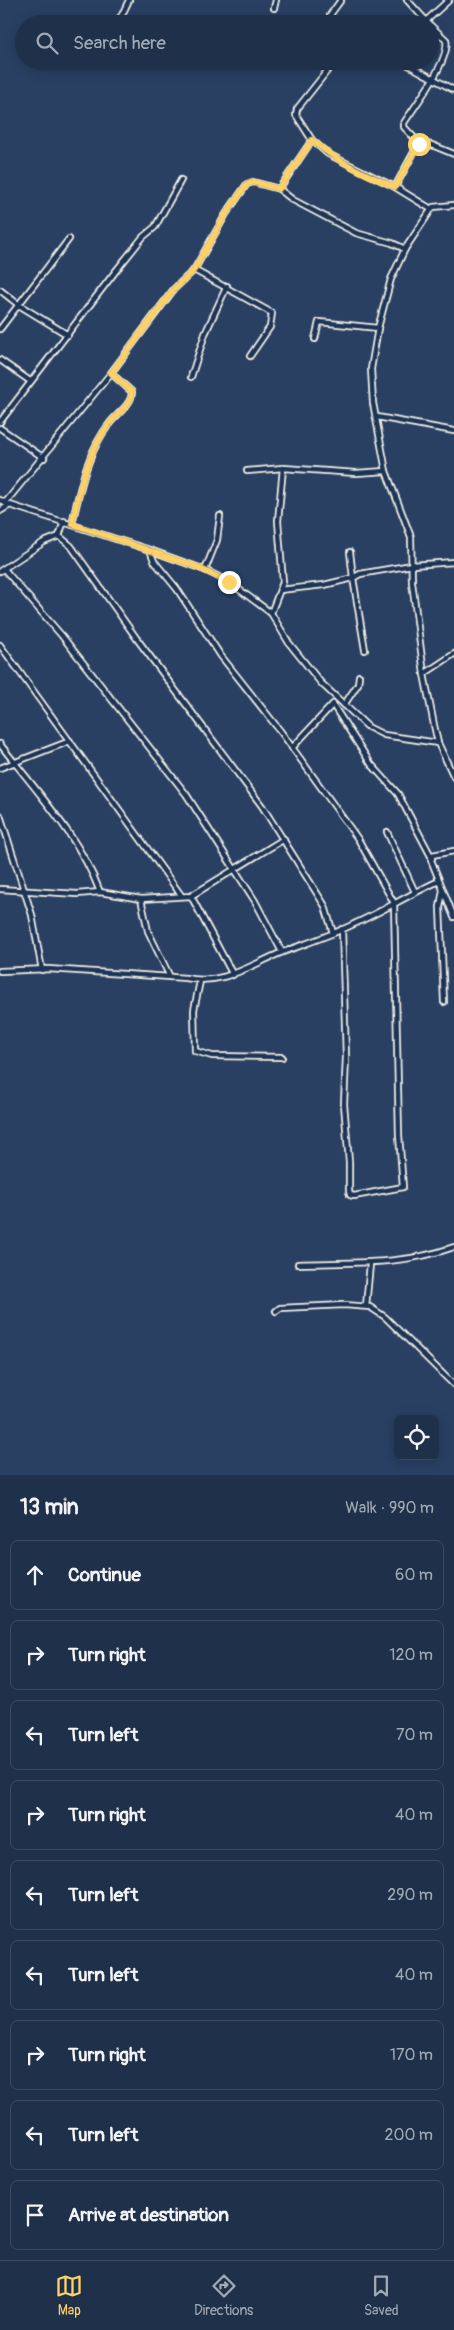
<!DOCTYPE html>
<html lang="en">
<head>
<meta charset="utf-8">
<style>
  body { margin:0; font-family:Pangolin,sans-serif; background:#273851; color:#f1f3f6 }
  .controls { position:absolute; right:15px; bottom:15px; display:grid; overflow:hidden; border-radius:8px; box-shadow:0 2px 12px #0003 }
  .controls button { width:45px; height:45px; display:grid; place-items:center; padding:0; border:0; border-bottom:1px solid #3c4b62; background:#1f304a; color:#f1f3f6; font:25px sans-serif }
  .stop { position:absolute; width:15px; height:15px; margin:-11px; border:4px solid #ffd166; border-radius:50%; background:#fff }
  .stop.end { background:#ffd166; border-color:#fff; box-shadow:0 1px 5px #0008 }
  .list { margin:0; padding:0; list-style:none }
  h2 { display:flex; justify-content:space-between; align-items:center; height:65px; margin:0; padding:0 20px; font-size:21px }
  h2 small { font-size:16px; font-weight:400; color:#a1a9b5 }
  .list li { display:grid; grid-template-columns:32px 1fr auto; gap:15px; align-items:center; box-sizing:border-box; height:70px; margin:0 10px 10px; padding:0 10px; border:1px solid #3c4b62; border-radius:8px }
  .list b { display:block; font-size:19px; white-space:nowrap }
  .list em { font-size:16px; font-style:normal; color:#a1a9b5 }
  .icon { flex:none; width:28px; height:28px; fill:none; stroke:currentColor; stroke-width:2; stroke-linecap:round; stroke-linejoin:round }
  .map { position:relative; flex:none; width:454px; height:1475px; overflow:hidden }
  .search { position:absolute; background:#1f304a; box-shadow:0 2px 12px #0003; left:15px; right:15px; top:15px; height:55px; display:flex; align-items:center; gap:12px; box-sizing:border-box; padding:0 18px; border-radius:28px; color:#a1a9b5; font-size:19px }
  .sheet { height:785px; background:#1f304a }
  nav { display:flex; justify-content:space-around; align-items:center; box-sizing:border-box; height:70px; border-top:1px solid #3c4b62; background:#1f304a; font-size:14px; color:#a1a9b5 }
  nav a { display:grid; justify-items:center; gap:2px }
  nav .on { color:#ffd166 }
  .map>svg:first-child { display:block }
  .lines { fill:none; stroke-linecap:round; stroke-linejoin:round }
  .street-casing { stroke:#f4f1e8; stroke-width:8 }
  .street { stroke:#1d3557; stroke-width:4.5 }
  .route { stroke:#ffd166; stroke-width:6 }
</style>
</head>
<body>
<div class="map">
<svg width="454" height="1475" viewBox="0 0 454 1475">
  <rect width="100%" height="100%" fill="#294063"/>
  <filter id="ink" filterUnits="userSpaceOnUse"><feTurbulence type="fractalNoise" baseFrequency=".02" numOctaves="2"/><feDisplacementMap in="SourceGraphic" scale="10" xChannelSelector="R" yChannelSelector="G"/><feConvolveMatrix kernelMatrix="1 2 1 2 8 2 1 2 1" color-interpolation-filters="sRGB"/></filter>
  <g filter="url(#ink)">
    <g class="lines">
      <defs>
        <g id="street">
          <path d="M407,0L429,24"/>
          <path d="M274,8L276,0"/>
          <path d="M426,21L449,0"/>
          <path d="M116,22L122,15L129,0"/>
          <path d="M332,24L329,20L330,15L341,0"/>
          <path d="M430,25L446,40C451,59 415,106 404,123V127L419,143L432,145L454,154"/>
          <path d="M335,61L297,109L296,115L312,140L328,154L395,187L431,209"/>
          <path d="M401,61L454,90"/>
          <path d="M395,187L419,143"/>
          <path d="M279,189L312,140"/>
          <path d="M454,205L433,207L405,249L391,279L378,328L371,369L373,403L386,471L411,537L412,582L424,674L434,725L438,743L454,777"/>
          <path d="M194,270L272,313L270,327L250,356"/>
          <path d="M0,290L19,305L68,335"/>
          <path d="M0,329L69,239"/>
          <path d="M315,339L319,322L378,328"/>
          <path d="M0,360L30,381"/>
          <path d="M191,377L205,334L227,286"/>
          <path d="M377,417L454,431"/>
          <path d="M0,422L115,272L143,237L155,227L181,180"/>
          <path d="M0,428L44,458"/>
          <path d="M247,471L283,468L356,473L386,471"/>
          <path d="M0,500L10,505L150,550L205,570L229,582L271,613L289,643L321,683L368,727L384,735L438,743"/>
          <path d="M5,503L111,373L174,289L194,270L226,214L247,184L253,182L279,189L293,200L356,233L392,243L405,249"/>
          <path d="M0,511L10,505"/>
          <path d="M72,524C80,489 87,452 110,423C118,413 132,404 132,392L111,373"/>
          <path d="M59,536L71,546L137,639L262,806L325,906L333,933"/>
          <path d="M59,536L64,521"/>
          <path d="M150,550L154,561L177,589L221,656L281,732L358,839L394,903L399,1135L403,1187L354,1196L350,1195L349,1191V1162L344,1104L346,1057L342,929"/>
          <path d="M4,569L62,636L186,794L255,901L282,952"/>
          <path d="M205,570L217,540L220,516"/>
          <path d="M0,571L44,542L59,536"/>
          <path d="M280,590L324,585L353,578L350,552"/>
          <path d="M271,613L283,582L278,521L283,468"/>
          <path d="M0,645L181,895"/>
          <path d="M365,650L353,578L360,574L412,565L454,562"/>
          <path d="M424,674L454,654"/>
          <path d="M333,705L371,764L398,794L432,858"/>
          <path d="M344,705L358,684L359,676"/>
          <path d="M0,744C36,791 79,836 100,892"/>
          <path d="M292,748L333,704"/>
          <path d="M0,768L70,741"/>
          <path d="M0,815L32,915L42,970"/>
          <path d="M387,832L415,892"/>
          <path d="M454,851L432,855L431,860L454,917"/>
          <path d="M0,889L77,894L100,892L141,899L191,896L284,839"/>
          <path d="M443,890L440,907L444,1002"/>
          <path d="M191,896L233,975"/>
          <path d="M141,899L148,931L170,977"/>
          <path d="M0,971L48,969L186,978C223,986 250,965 283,952C307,943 332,935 354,924C383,911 410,894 439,881"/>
          <path d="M200,981L194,1010L195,1051L212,1056L282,1057"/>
          <path d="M298,1264C353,1262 401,1266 454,1247"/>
          <path d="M366,1306L370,1264"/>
          <path d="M276,1311L280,1308L344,1305L370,1307L385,1317L454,1385"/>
        </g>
      </defs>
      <!-- street casing -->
      <use href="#street" class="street-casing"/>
      <!-- street -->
      <use href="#street" class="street"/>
    </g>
  </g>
  <g class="lines" filter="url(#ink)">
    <!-- route -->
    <path class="route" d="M229,582L192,565L72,524C80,488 87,452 110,423C118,413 132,404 132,392L111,373L174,289L194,270L226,214L247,184L254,182L279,189L312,140C337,162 365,174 395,187L419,144"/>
  </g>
</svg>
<div class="controls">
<button><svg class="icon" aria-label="locate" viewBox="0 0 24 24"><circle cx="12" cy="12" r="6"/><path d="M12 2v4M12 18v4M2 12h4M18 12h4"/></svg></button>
</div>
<div class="stop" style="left:419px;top:144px"></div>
<div class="stop end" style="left:229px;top:582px"></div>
<div class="search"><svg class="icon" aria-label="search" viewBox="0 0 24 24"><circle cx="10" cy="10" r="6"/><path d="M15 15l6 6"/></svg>Search here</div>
</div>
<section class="sheet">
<h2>13 min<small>Walk · 990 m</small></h2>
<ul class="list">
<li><svg class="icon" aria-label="ahead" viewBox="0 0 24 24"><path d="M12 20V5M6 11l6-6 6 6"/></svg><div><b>Continue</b></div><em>60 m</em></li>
<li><svg class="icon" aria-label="right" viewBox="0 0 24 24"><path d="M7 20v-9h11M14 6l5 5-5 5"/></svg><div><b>Turn right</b></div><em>120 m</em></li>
<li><svg class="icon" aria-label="left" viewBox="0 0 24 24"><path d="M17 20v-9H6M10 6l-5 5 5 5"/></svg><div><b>Turn left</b></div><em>70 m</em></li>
<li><svg class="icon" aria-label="right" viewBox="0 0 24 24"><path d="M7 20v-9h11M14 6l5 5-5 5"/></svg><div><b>Turn right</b></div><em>40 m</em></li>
<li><svg class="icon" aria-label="left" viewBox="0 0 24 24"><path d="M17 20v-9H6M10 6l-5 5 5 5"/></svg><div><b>Turn left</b></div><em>290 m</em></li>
<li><svg class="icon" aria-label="left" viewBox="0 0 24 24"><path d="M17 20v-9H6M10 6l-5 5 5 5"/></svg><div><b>Turn left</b></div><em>40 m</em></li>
<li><svg class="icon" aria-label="right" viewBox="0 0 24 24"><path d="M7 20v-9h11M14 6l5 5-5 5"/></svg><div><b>Turn right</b></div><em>170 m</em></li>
<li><svg class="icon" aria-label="left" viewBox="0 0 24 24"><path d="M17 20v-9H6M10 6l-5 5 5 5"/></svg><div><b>Turn left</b></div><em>200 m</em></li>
<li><svg class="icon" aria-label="arrive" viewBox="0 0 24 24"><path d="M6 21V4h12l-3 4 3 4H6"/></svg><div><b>Arrive at destination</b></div></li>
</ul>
</section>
<nav>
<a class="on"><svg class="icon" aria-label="map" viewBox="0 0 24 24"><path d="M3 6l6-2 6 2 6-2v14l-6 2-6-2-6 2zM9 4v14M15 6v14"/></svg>Map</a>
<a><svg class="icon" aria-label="directions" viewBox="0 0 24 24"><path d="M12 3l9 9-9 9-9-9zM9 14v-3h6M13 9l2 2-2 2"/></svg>Directions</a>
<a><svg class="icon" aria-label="saved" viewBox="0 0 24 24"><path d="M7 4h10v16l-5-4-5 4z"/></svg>Saved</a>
</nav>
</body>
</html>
